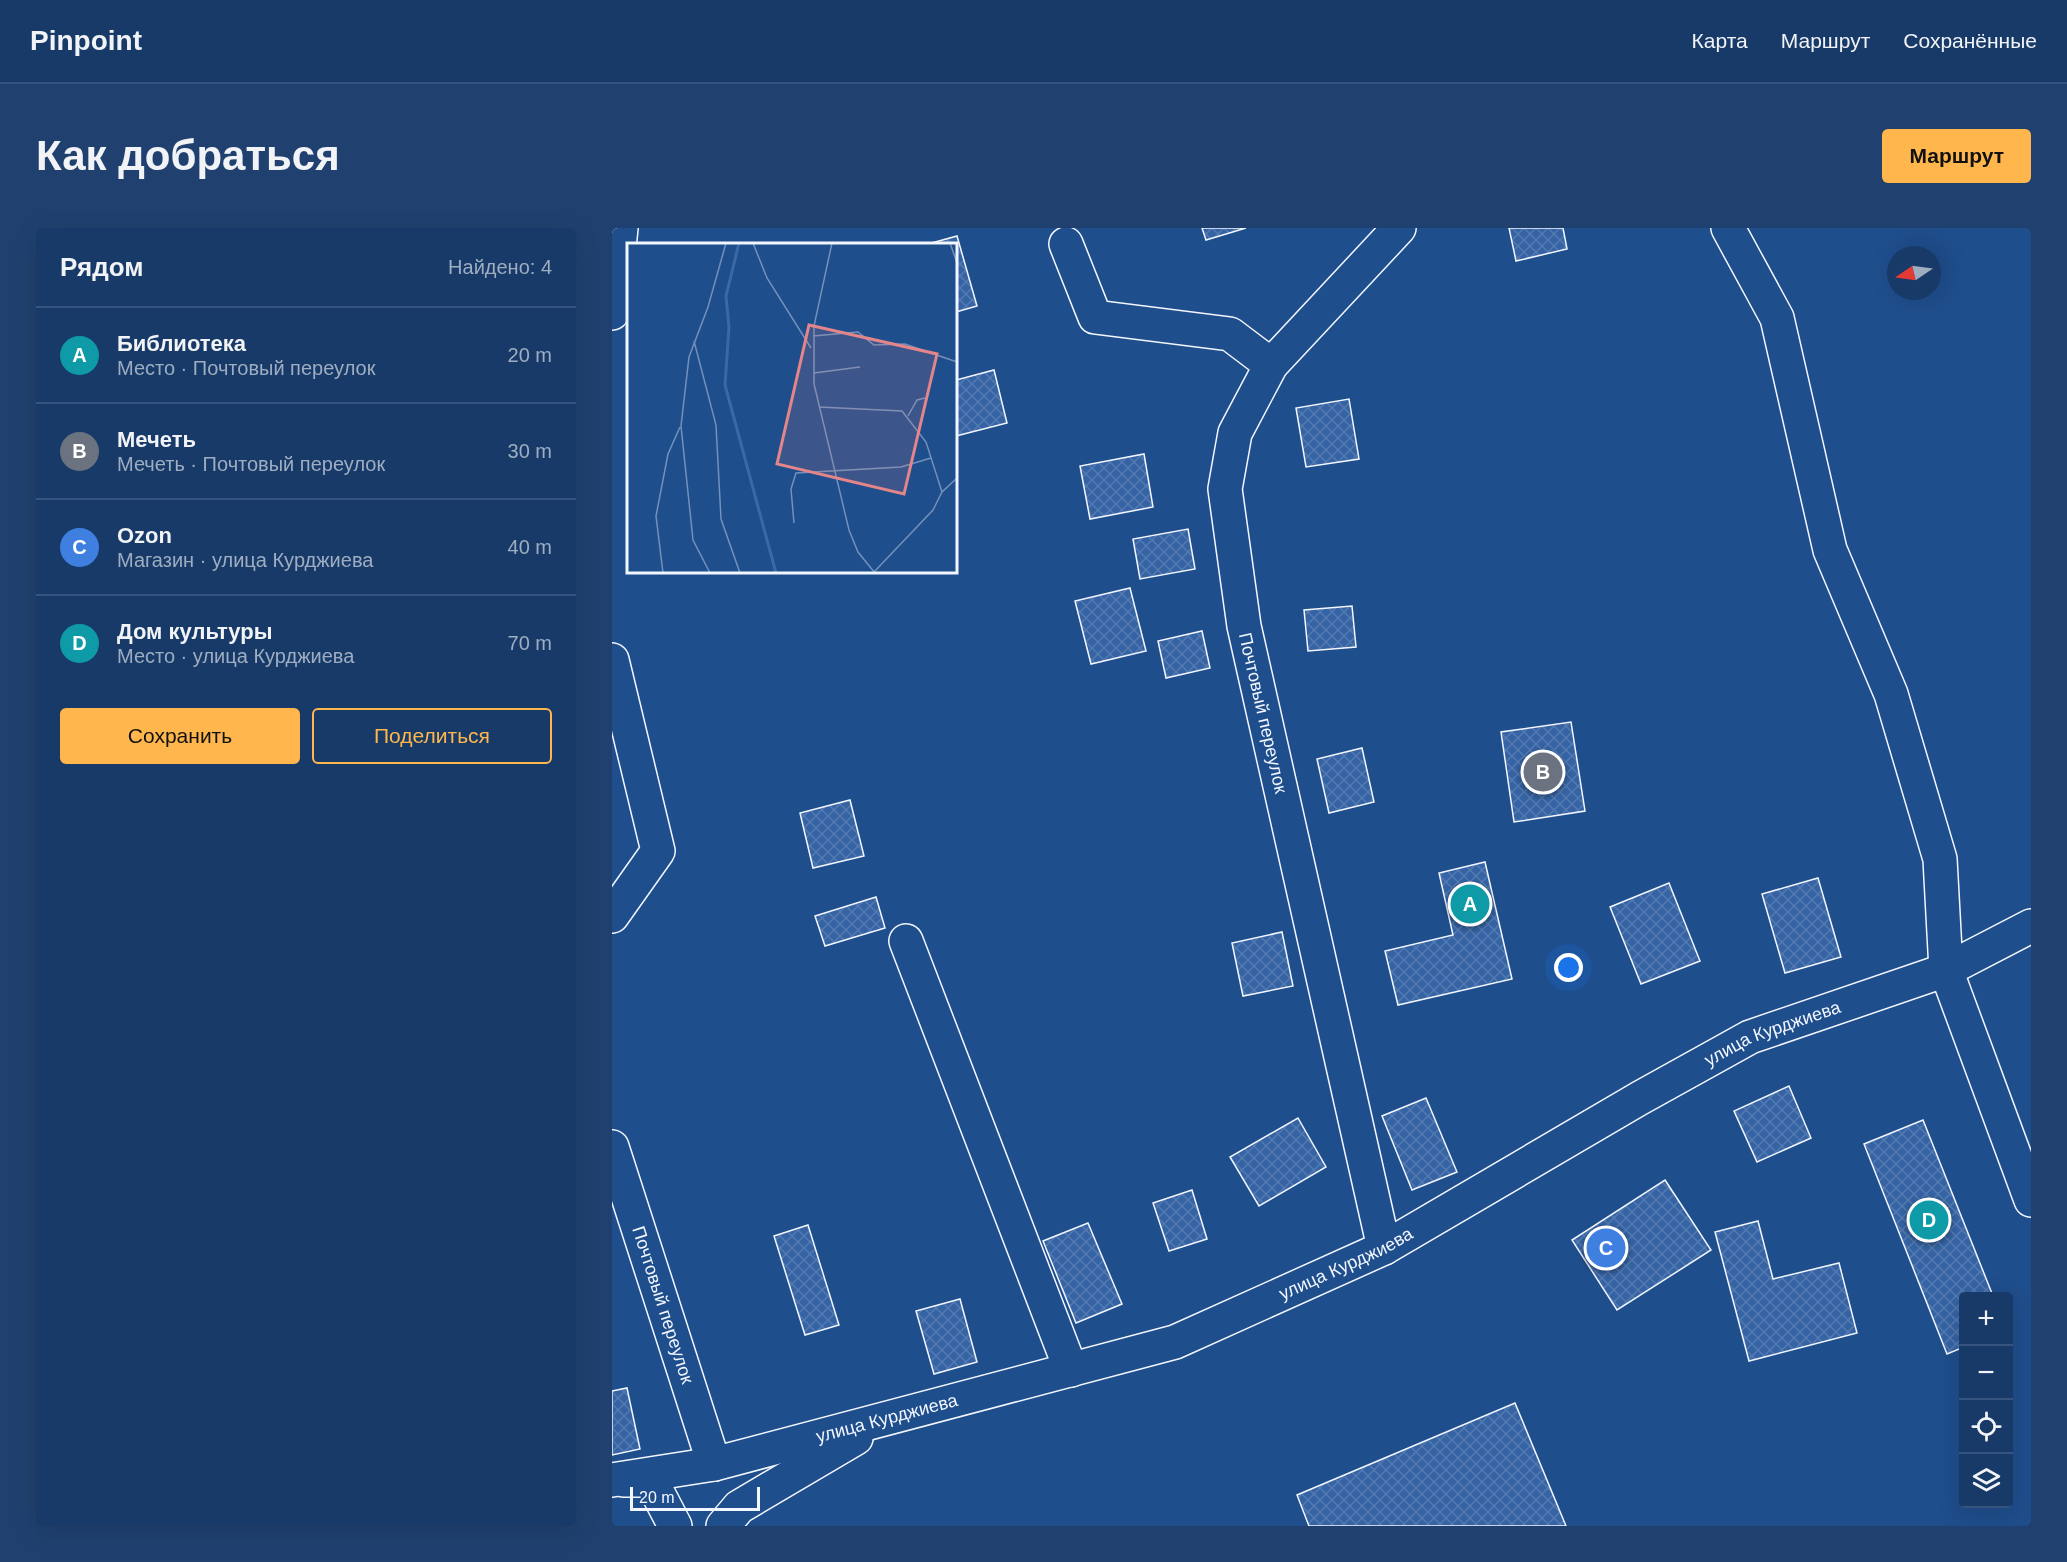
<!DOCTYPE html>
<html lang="ru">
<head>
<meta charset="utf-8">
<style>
  body { margin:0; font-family:Helvetica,sans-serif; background:#20416f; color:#f1f3f6 }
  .controls { position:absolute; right:18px; bottom:18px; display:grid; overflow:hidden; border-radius:6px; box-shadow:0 6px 24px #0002 }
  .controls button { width:54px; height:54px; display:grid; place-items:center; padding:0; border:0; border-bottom:2px solid #36547d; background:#173a69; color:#f1f3f6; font:30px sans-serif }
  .compass { position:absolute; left:1275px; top:18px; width:54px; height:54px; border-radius:50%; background:#173a69; box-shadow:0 6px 24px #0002; rotate:257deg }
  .scale { position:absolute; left:18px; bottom:15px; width:130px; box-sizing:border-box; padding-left:6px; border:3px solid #f2f6ff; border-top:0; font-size:16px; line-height:21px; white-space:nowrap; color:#f2f6ff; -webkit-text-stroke:4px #1f4e8c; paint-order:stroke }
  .you { position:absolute; left:957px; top:740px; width:21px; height:21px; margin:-15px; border:4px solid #fff; border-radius:50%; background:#1a73e8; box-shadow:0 0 0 9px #1a73e833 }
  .badge { display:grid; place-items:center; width:39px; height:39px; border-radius:50%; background:#ffb74d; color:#fff; font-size:20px; font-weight:700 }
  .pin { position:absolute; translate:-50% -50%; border:3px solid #fff; box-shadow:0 2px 6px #0006 }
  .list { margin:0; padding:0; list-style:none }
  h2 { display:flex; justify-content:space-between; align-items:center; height:78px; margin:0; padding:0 24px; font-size:26px }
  h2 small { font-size:20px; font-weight:400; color:#9eadc0 }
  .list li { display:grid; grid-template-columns:39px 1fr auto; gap:18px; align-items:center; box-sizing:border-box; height:96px; padding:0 24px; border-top:2px solid #36547d }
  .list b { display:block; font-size:22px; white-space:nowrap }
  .list p { margin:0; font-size:20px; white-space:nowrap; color:#9eadc0 }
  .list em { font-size:20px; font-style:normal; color:#9eadc0 }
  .actions { display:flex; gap:12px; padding:18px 24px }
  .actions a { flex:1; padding:14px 0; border:2px solid #ffb74d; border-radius:6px; text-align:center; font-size:21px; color:#ffb74d }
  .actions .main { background:#ffb74d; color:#111 }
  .icon { flex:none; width:33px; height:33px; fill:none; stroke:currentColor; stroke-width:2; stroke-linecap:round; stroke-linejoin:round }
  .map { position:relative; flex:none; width:1419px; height:1298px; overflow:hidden; border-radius:6px }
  header { display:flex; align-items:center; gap:36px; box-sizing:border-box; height:84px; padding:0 30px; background:#173a69; border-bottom:2px solid #36547d }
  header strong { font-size:28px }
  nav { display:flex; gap:33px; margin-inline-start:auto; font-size:21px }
  .intro { display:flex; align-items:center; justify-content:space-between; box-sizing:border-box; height:144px; padding:0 36px }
  h1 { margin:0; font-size:42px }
  .button { padding:15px 27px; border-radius:6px; background:#ffb74d; color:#111; font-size:21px; font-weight:700 }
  main { display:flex; gap:36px; padding:0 36px }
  aside { flex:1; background:#173a69; border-radius:6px; box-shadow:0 6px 24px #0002 }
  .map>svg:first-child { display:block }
  .building { fill:url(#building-cross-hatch); stroke:#f2f6ff; stroke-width:1.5 }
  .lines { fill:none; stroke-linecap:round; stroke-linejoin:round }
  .minor-casing { stroke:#f2f6ff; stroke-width:36 }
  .minor { stroke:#1f4e8c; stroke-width:33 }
  .labels { text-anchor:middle; stroke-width:4.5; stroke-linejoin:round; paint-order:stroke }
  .street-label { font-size:18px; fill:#f2f6ff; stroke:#1f4e8c }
  .inset-river { fill:none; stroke:#3b69a3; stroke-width:3 }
  .inset-road { fill:none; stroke:#7391ba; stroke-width:1.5 }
  .view { fill:#e38589; fill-opacity:0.15; stroke:#e38589; stroke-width:3 }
  .inset-edge { fill:none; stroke:#f2f6ff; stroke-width:3 }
</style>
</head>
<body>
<header>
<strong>Pinpoint</strong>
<nav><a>Карта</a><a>Маршрут</a><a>Сохранённые</a></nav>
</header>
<div class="intro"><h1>Как добраться</h1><a class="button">Маршрут</a></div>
<main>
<aside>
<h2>Рядом<small>Найдено: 4</small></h2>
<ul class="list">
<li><span class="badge" style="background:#0f9aa8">A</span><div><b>Библиотека</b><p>Место · Почтовый переулок</p></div><em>20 m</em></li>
<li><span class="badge" style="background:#6b7280">B</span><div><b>Мечеть</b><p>Мечеть · Почтовый переулок</p></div><em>30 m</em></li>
<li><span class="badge" style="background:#3f7fe0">C</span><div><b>Ozon</b><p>Магазин · улица Курджиева</p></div><em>40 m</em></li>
<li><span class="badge" style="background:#0f9aa8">D</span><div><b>Дом культуры</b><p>Место · улица Курджиева</p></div><em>70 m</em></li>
</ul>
<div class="actions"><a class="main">Сохранить</a><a>Поделиться</a></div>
</aside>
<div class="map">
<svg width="1419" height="1298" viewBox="0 0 1419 1298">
  <defs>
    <pattern id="building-cross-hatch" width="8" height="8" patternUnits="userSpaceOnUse" patternTransform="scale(1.5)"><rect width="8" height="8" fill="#3563a3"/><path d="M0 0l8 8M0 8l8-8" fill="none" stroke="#537ab1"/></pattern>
  </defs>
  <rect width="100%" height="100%" fill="#1f4e8c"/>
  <!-- building -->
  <g class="building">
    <path d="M590,0H634L594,12Z"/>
    <path d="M897,0H951L955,21L904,33Z"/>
    <path d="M345,8L365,78L344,84V16H316Z"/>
    <path d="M382,142L395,195L344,208V152Z"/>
    <path d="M737,171L747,231L694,239L684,180Z"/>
    <path d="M532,226L541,279L478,291L468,238Z"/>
    <path d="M576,301L583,341L528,351L521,311Z"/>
    <path d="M518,360L534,423L479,436L463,373Z"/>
    <path d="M740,378L744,419L696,423L692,382Z"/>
    <path d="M590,403L598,440L554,450L546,413Z"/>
    <path d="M959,494L973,583L902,594L889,504Z"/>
    <path d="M750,520L762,574L717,585L705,531Z"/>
    <path d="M238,572L252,628L201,640L188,585Z"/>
    <path d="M873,634L900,751L786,777L773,723L841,707L827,645Z"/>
    <path d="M1206,650L1229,729L1173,745L1150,666Z"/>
    <path d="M1057,655L1088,733L1029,756L998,679Z"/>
    <path d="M264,669L273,700L213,718L203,688Z"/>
    <path d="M670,704L681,758L631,768L620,715Z"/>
    <path d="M1177,858L1199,910L1145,934L1122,883Z"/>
    <path d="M814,870L845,944L800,962L770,888Z"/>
    <path d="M686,890L714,939L647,978L618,929Z"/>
    <path d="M1311,892L1381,1068H1352V1119L1335,1126L1252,916Z"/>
    <path d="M1053,952L1099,1022L1005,1082L960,1012Z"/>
    <path d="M580,962L595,1011L557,1023L541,975Z"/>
    <path d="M1146,993L1161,1051L1227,1035L1245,1105L1137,1133L1103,1004Z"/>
    <path d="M476,995L510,1076L464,1095L431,1013Z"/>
    <path d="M196,997L227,1097L193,1107L162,1008Z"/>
    <path d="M348,1071L365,1134L322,1146L304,1083Z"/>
    <path d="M15,1160L28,1221L0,1227V1163Z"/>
    <path d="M903,1175L954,1298H697L685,1267Z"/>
  </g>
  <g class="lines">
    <defs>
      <g id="minor">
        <path d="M1116,0L1165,90L1218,322L1279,466L1328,631L1334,742L1419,972"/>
        <path d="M454,16L483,89L618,106L659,137"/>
        <path d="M0,85L9,0"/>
        <path d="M0,432L46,623L0,688"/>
        <path d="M294,713L459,1142"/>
        <path id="s1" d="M0,919L102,1236"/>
        <path d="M772,1020L632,398L613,261L623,205L659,137L787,0"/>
        <path id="s2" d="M0,1252L102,1236L563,1114L772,1020L1028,870L1138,809L1334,742L1419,698"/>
        <path d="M12,1252H39L63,1298"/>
        <path d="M111,1298L127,1279L244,1210"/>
      </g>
    </defs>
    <!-- minor casing -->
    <use href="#minor" class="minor-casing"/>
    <!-- minor -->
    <use href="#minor" class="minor"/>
  </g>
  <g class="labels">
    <!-- street labels -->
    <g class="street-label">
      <text transform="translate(651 485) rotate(77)" y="6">Почтовый переулок</text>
      <text dy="6" stroke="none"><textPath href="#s2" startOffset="1254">улица Курджиева</textPath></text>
      <text dy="6" stroke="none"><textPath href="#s2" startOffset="768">улица Курджиева</textPath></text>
      <text dy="6" stroke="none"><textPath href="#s1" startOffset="166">Почтовый переулок</textPath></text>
      <text dy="6" stroke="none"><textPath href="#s2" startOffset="282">улица Курджиева</textPath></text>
    </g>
  </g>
  <!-- overview -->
  <g transform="translate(15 15)">
    <rect width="330" height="330" fill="#1f4e8c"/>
    <path class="inset-river" d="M112,0L99,53L102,84L98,142L149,330"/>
    <path class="inset-road" d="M126,0L140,35L184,105M205,0L187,83V141L222,287L231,309L248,330M323,0L330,20M186,93L231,89L247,102L278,101L330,119M67,98L89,182L94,276L113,330M187,130L233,124M192,164L275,168L299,199L315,249M281,173L290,157L298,155M167,280L164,246L169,230L274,224L304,215M247,329L306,267L315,249L330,235M36,330L29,273L41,211L53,184M83,330L66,297L54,183L62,114L81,64L99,0"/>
    <path class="view" d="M182,82L310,111L277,251L150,221Z"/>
    <rect width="330" height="330" class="inset-edge"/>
  </g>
</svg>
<div class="controls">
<button>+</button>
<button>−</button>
<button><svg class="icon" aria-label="locate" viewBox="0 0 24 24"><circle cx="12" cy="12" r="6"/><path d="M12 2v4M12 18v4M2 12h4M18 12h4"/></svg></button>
<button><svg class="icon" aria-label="layers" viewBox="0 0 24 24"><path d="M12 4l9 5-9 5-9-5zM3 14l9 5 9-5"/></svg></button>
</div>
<svg class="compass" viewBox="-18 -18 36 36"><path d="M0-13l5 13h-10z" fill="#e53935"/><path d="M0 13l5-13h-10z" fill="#9eadc0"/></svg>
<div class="scale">20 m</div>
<div class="you"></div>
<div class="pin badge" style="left:858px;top:676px;background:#0f9aa8">A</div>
<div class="pin badge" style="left:931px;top:544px;background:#6b7280">B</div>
<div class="pin badge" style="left:994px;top:1020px;background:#3f7fe0">C</div>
<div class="pin badge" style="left:1317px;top:992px;background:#0f9aa8">D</div>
</div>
</main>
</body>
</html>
